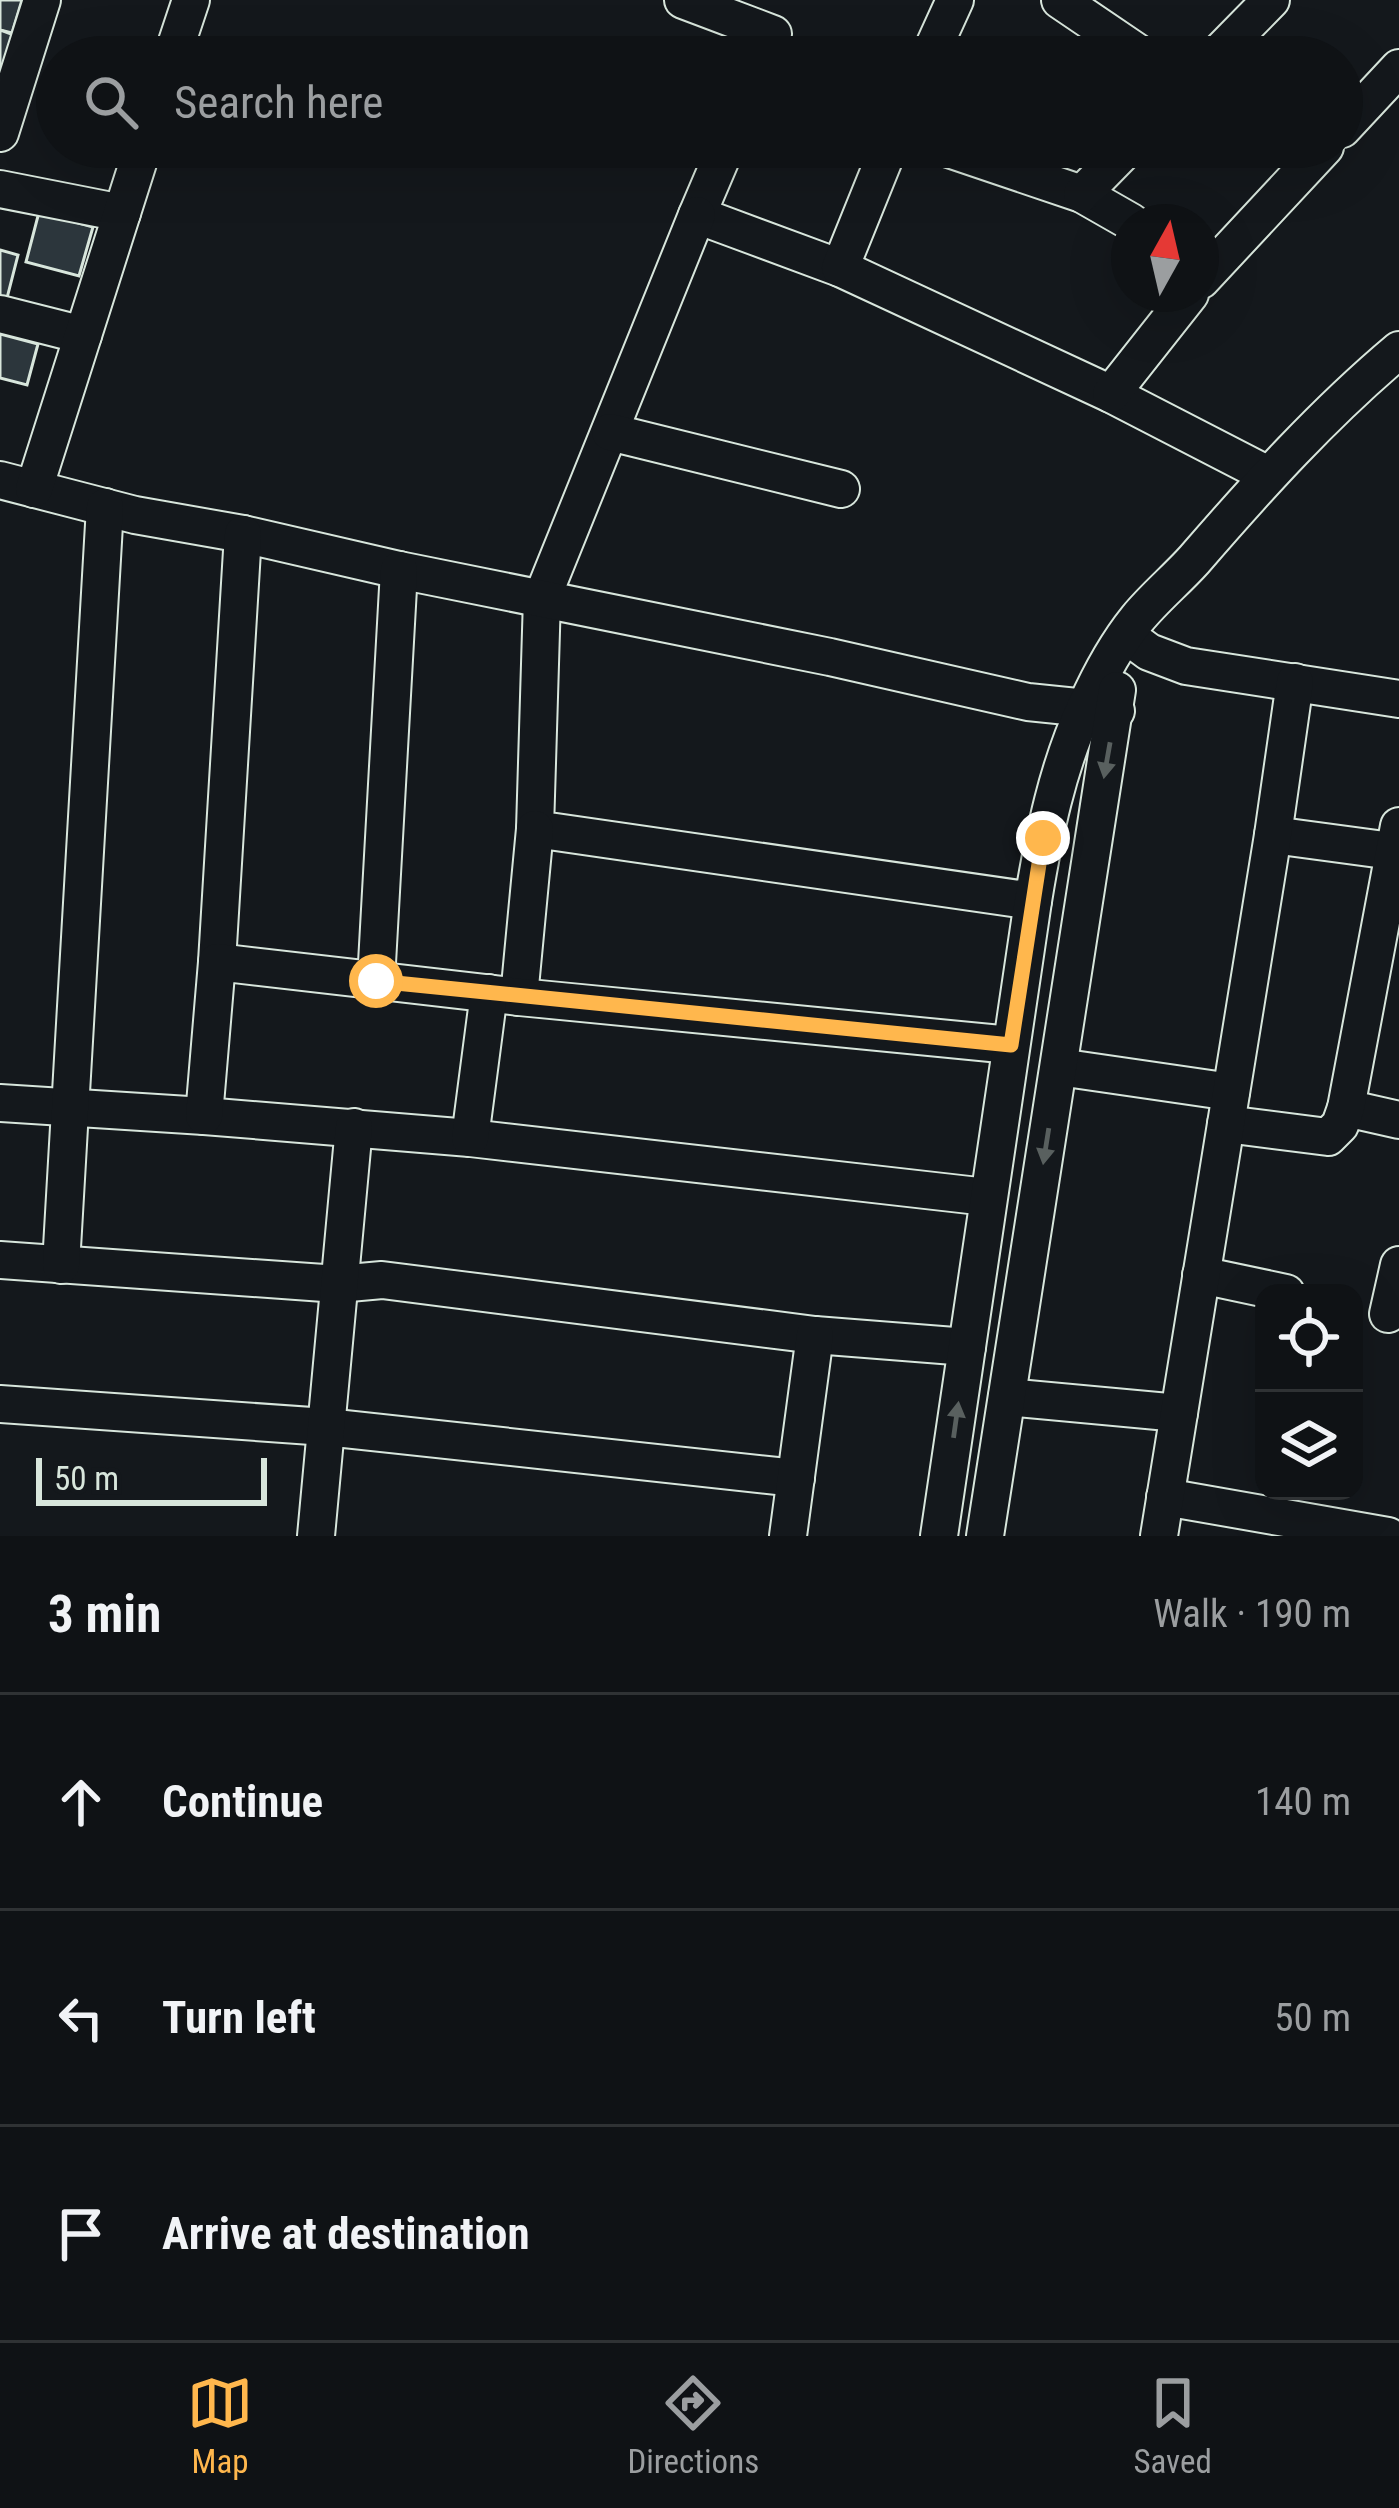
<!DOCTYPE html>
<html lang="en">
<head>
<meta charset="utf-8">
<style>
  body { margin:0; font-family:"Roboto Condensed",sans-serif; background:#1d2022; color:#f1f3f6 }
  .controls { position:absolute; right:36px; bottom:36px; display:grid; overflow:hidden; border-radius:24px; box-shadow:0 12px 48px #0002 }
  .controls button { width:108px; height:108px; display:grid; place-items:center; padding:0; border:0; border-bottom:3px solid #2f3234; background:#0f1215; color:#f1f3f6; font:60px sans-serif }
  .compass { position:absolute; left:1111px; top:204px; width:108px; height:108px; border-radius:50%; background:#0f1215; box-shadow:0 12px 48px #0002; rotate:8deg }
  .scale { position:absolute; left:36px; bottom:30px; width:231px; box-sizing:border-box; padding-left:12px; border:6px solid #d8e6dc; border-top:0; font-size:33px; line-height:42px; white-space:nowrap; color:#d8e6dc; -webkit-text-stroke:9px #14181c; paint-order:stroke }
  .stop { position:absolute; width:36px; height:36px; margin:-27px; border:9px solid #ffb74d; border-radius:50%; background:#fff }
  .stop.end { background:#ffb74d; border-color:#fff; box-shadow:0 3px 12px #0008 }
  .list { margin:0; padding:0; list-style:none }
  h2 { display:flex; justify-content:space-between; align-items:center; height:156px; margin:0; padding:0 48px; font-size:51px }
  h2 small { font-size:39px; font-weight:400; color:#9b9ea0 }
  .list li { display:grid; grid-template-columns:78px 1fr auto; gap:36px; align-items:center; box-sizing:border-box; height:216px; padding:0 48px; border-top:3px solid #2f3234 }
  .list b { display:block; font-size:45px; white-space:nowrap }
  .list em { font-size:39px; font-style:normal; color:#9b9ea0 }
  .icon { flex:none; width:66px; height:66px; fill:none; stroke:currentColor; stroke-width:2; stroke-linecap:round; stroke-linejoin:round }
  .map { position:relative; flex:none; width:1399px; height:1536px; overflow:hidden }
  .search { position:absolute; background:#0f1215; box-shadow:0 12px 48px #0002; left:36px; right:36px; top:36px; height:132px; display:flex; align-items:center; gap:30px; box-sizing:border-box; padding:0 42px; border-radius:66px; color:#9b9ea0; font-size:45px }
  .sheet { height:804px; background:#0f1215 }
  nav { display:flex; justify-content:space-around; align-items:center; box-sizing:border-box; height:168px; border-top:3px solid #2f3234; background:#0f1215; font-size:33px; color:#9b9ea0 }
  nav a { display:grid; justify-items:center; gap:6px }
  nav .on { color:#ffb74d }
  .map>svg:first-child { display:block }
  .building { fill:#2c363c; stroke:#d8e6dc; stroke-width:3 }
  .lines { fill:none; stroke-linecap:round; stroke-linejoin:round }
  .minor-casing { stroke:#d8e6dc; stroke-width:40 }
  .minor { stroke:#14181c; stroke-width:36 }
  .oneway { fill:#59605f }
  .route { stroke:#ffb74d; stroke-width:15 }
</style>
</head>
<body>
<div class="map">
<svg width="1399" height="1536" viewBox="0 0 1399 1536">
  <rect width="100%" height="100%" fill="#14181c"/>
  <!-- building -->
  <g class="building">
    <path d="M0,0H22L12,33L0,30Z"/>
    <path d="M0,30L14,35L2,73L0,72Z"/>
    <path d="M39,212L93,227L79,276L26,262Z"/>
    <path d="M0,250L18,255L7,298L0,296Z"/>
    <path d="M0,334L38,344L27,385L0,378Z"/>
  </g>
  <g class="lines">
    <defs>
      <g id="minor">
        <path d="M683,0L773,34"/>
        <path d="M1060,0L1144,57"/>
        <path d="M172,57L191,0"/>
        <path d="M929,57L955,0"/>
        <path d="M1215,57L1271,0"/>
        <path d="M1342,129L1399,68"/>
        <path d="M0,133L42,0"/>
        <path d="M726,147L697,215L840,268"/>
        <path d="M889,147L840,268L1111,394L1268,475"/>
        <path d="M943,147L1082,194L1131,222"/>
        <path d="M0,189L122,213"/>
        <path d="M1082,194L1128,147"/>
        <path d="M697,215L542,598L535,829L1033,901"/>
        <path d="M1201,280L1325,147"/>
        <path d="M0,314L83,335"/>
        <path d="M1111,394L1190,294"/>
        <path d="M610,432L841,489"/>
        <path d="M0,480L135,515L243,534L399,570L830,657L1028,702L1116,711"/>
        <path d="M34,489L143,147"/>
        <path d="M1126,635L1149,652L1186,666L1399,699"/>
        <path d="M1273,835L1392,851"/>
        <path d="M217,962L243,534"/>
        <path d="M376,981L399,570"/>
        <path d="M519,997L535,829"/>
        <path d="M1059,1067L1231,1092"/>
        <path d="M0,1103L204,1116L470,1138L987,1197"/>
        <path d="M1346,1108L1399,1120"/>
        <path d="M204,1116L217,962L519,997L1011,1045"/>
        <path d="M1226,1124L1328,1137L1340,1125L1346,1108L1399,826"/>
        <path d="M470,1138L489,993"/>
        <path d="M0,1260L338,1284L382,1280L815,1335L967,1347"/>
        <path d="M61,1265L105,507"/>
        <path d="M1201,1275L1286,1293"/>
        <path d="M1388,1314L1399,1265"/>
        <path d="M1007,1397L1179,1413"/>
        <path d="M0,1404L326,1427L796,1478"/>
        <path d="M1165,1497L1388,1536"/>
        <path d="M316,1536L354,1127"/>
        <path d="M788,1536L815,1335"/>
        <path d="M939,1536L1033,901C1044,834 1057,768 1086,706C1099,677 1116,645 1137,619C1154,598 1176,580 1194,560C1258,486 1324,413 1399,350"/>
        <path d="M985,1536L1117,690"/>
        <path d="M1159,1536L1273,835L1295,682"/>
      </g>
    </defs>
    <!-- minor casing -->
    <use href="#minor" class="minor-casing"/>
    <!-- minor -->
    <use href="#minor" class="minor"/>
  </g>
  <!-- one-way arrows -->
  <defs><path id="oneway-solid" d="M-6-.8H1V-3.2L6.5 0L1 3.2V.8H-6Z" transform="scale(3)"/></defs>
  <g class="oneway">
    <use href="#oneway-solid" transform="translate(1107 760) rotate(100)"/>
    <use href="#oneway-solid" transform="translate(1046 1146) rotate(99)"/>
    <use href="#oneway-solid" transform="translate(956 1420) rotate(-82)"/>
  </g>
  <g class="lines">
    <!-- route -->
    <path class="route" d="M376,981L1011,1045L1043,838"/>
  </g>
</svg>
<div class="controls">
<button><svg class="icon" aria-label="locate" viewBox="0 0 24 24"><circle cx="12" cy="12" r="6"/><path d="M12 2v4M12 18v4M2 12h4M18 12h4"/></svg></button>
<button><svg class="icon" aria-label="layers" viewBox="0 0 24 24"><path d="M12 4l9 5-9 5-9-5zM3 14l9 5 9-5"/></svg></button>
</div>
<svg class="compass" viewBox="-18 -18 36 36"><path d="M0-13l5 13h-10z" fill="#e53935"/><path d="M0 13l5-13h-10z" fill="#9b9ea0"/></svg>
<div class="scale">50 m</div>
<div class="stop" style="left:376px;top:981px"></div>
<div class="stop end" style="left:1043px;top:838px"></div>
<div class="search"><svg class="icon" aria-label="search" viewBox="0 0 24 24"><circle cx="10" cy="10" r="6"/><path d="M15 15l6 6"/></svg>Search here</div>
</div>
<section class="sheet">
<h2>3 min<small>Walk · 190 m</small></h2>
<ul class="list">
<li><svg class="icon" aria-label="ahead" viewBox="0 0 24 24"><path d="M12 20V5M6 11l6-6 6 6"/></svg><div><b>Continue</b></div><em>140 m</em></li>
<li><svg class="icon" aria-label="left" viewBox="0 0 24 24"><path d="M17 20v-9H6M10 6l-5 5 5 5"/></svg><div><b>Turn left</b></div><em>50 m</em></li>
<li><svg class="icon" aria-label="arrive" viewBox="0 0 24 24"><path d="M6 21V4h12l-3 4 3 4H6"/></svg><div><b>Arrive at destination</b></div></li>
</ul>
</section>
<nav>
<a class="on"><svg class="icon" aria-label="map" viewBox="0 0 24 24"><path d="M3 6l6-2 6 2 6-2v14l-6 2-6-2-6 2zM9 4v14M15 6v14"/></svg>Map</a>
<a><svg class="icon" aria-label="directions" viewBox="0 0 24 24"><path d="M12 3l9 9-9 9-9-9zM9 14v-3h6M13 9l2 2-2 2"/></svg>Directions</a>
<a><svg class="icon" aria-label="saved" viewBox="0 0 24 24"><path d="M7 4h10v16l-5-4-5 4z"/></svg>Saved</a>
</nav>
</body>
</html>
